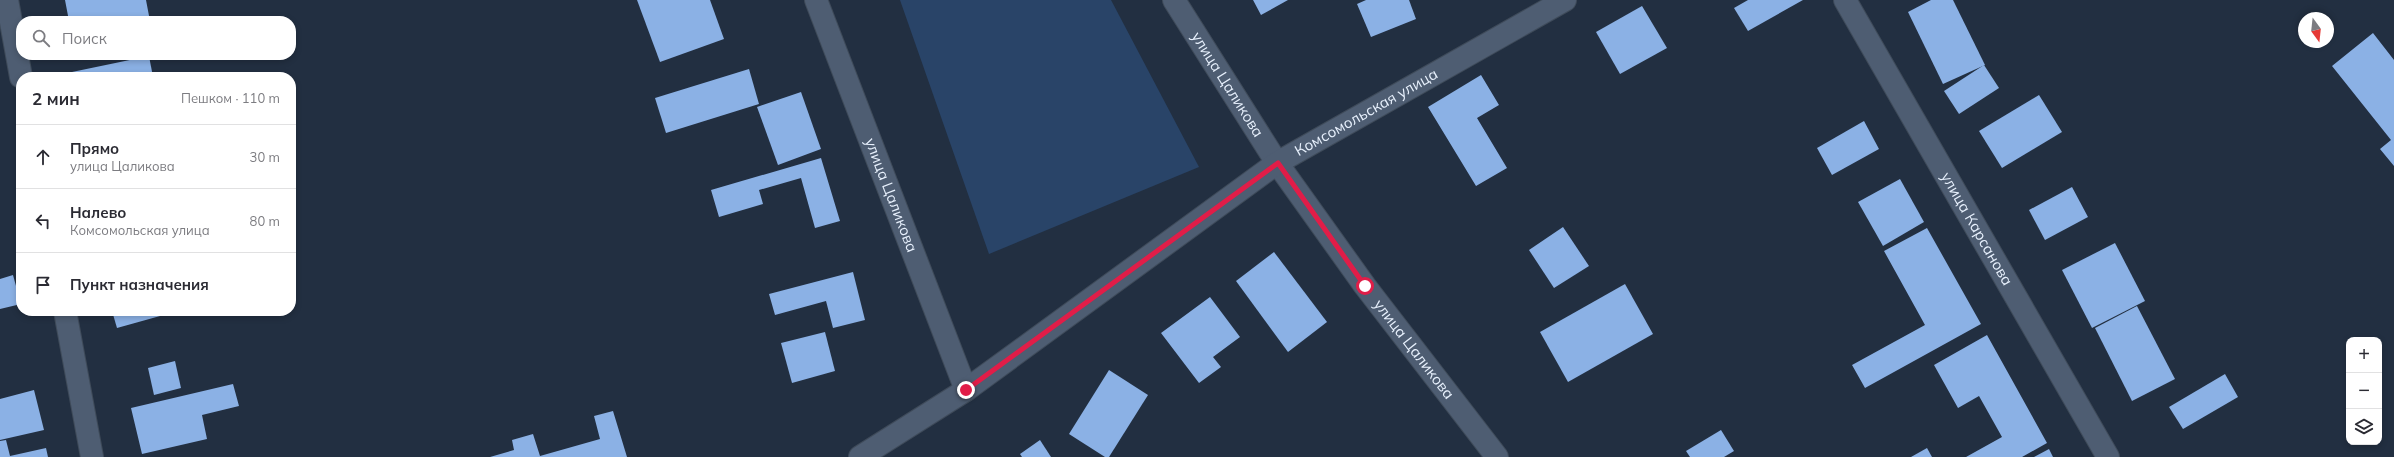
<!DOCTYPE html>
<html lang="ru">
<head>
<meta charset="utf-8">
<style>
  body { margin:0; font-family:Mulish,sans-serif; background:#f7f7f7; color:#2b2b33 }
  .controls { position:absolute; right:12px; bottom:12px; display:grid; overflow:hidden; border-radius:8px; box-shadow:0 2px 6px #0003 }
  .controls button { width:36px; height:36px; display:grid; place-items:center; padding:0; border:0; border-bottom:1px solid #e1e1e2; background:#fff; color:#2b2b33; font:20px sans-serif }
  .compass { position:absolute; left:2298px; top:12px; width:36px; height:36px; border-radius:50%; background:#fff; box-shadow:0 2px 6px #0003; rotate:165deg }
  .stop { position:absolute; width:12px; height:12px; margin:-9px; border:3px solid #e11d48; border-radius:50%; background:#fff }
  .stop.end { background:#e11d48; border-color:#fff; box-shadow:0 1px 4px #0008 }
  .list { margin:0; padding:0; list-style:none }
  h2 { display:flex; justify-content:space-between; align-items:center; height:52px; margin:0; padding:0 16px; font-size:17px }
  h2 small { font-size:13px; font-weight:400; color:#7c7c81 }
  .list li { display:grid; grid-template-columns:26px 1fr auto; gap:12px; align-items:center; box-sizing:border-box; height:64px; padding:0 16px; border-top:1px solid #e1e1e2 }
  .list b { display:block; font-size:15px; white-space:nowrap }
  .list p { margin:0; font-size:13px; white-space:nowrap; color:#7c7c81 }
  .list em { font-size:13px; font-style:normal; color:#7c7c81 }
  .icon { flex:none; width:22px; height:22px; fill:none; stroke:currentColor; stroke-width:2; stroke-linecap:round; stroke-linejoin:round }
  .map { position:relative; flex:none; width:2394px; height:457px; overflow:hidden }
  .search { position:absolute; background:#fff; box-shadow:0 2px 6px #0003; left:16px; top:16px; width:280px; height:44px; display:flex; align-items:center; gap:10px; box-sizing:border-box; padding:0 14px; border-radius:16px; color:#7c7c81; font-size:15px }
  .panel { position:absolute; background:#fff; box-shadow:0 2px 6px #0003; left:16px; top:72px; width:280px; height:244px; border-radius:16px }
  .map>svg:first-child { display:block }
  .green { fill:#294468 }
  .building { fill:#8bb1e5 }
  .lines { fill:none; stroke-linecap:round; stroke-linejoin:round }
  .street-casing { stroke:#3f4b5a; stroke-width:24 }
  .street { stroke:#4e5d72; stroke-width:22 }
  .route { stroke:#e11d48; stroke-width:5 }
  .labels { text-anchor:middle; stroke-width:4; stroke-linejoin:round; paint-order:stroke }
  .street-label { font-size:15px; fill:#e8f1fd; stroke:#182537 }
</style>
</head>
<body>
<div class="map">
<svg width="2394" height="457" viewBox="0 0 2394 457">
  <rect width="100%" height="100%" fill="#222f41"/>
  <!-- green -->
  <path class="green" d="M900,0H1111L1199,167L989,254Z"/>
  <!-- building -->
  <g class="building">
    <path d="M65,0H146L150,21H113L112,18L99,21H69Z"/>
    <path d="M637,0H710L724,39L660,62Z"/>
    <path d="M1253,0H1288L1261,15Z"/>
    <path d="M1366,0H1409L1416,19L1371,37L1357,4Z"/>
    <path d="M1748,0H1803L1748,31L1734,8Z"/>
    <path d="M1931,0H1953L1985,65L1943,84L1908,12Z"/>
    <path d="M1642,6L1667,48L1620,74L1596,32Z"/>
    <path d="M2373,33L2394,60V166L2380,149L2391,140L2332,66Z"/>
    <path d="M149,56L153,77H73L72,72Z"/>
    <path d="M1984,65L1999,88L1959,114L1944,91Z"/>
    <path d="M749,69L759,104L666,133L655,98Z"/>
    <path d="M1481,75L1499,105L1477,118L1507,168L1476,186L1428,107Z"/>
    <path d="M801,92L821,149L778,165L757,107Z"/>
    <path d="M2039,95L2062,132L2002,168L1979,131Z"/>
    <path d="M1864,121L1879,149L1832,175L1817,148Z"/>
    <path d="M821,158L840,221L815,228L801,178L759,190L763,204L719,217L711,190Z"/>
    <path d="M1900,179L1924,222L1883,246L1858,202Z"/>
    <path d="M2072,187L2088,217L2045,240L2029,210Z"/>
    <path d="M1563,227L1589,266L1554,288L1529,250Z"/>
    <path d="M1927,228L1981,324L1865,388L1852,365L1925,325L1884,251Z"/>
    <path d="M2115,243L2145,301L2092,328L2062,270Z"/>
    <path d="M1274,252L1327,322L1288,352L1236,281Z"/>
    <path d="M853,272L865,320L833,328L826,301L775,315L769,294Z"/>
    <path d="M13,275L21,304L0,309V279Z"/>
    <path d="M1625,284L1653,334L1568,382L1540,332Z"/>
    <path d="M1210,297L1240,337L1213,357L1221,367L1199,383L1161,333Z"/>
    <path d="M2137,306L2175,379L2132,401L2095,328Z"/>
    <path d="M112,311H178L117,328Z"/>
    <path d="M825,332L835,371L792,383L781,343Z"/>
    <path d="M1987,335L2047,443L2022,457H1966L2002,437L1979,396L1958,408L1934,365Z"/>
    <path d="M175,361L181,388L154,395L148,368Z"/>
    <path d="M1109,370L1148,395L1109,457H1105L1069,434Z"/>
    <path d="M2225,374L2238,397L2183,429L2169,407Z"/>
    <path d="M233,384L239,406L202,415L207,439L142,454L131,408Z"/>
    <path d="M34,390L44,430L0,440V399Z"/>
    <path d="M613,411L627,457H490L514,450L512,440L533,434L540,456L600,439L594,416Z"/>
    <path d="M1721,430L1734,451L1724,457H1690L1686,451Z"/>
    <path d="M6,440L10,456L46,448L48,457H0V441Z"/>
    <path d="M1040,440L1051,457H1022L1020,454Z"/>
    <path d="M1927,448L1932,457H1911Z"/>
    <path d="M2049,449L2053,457H2034Z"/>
  </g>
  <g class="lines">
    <defs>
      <g id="street">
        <path d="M7,0L21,77"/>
        <path id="s1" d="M816,0L966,390"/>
        <path id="s2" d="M1174,0L1277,163L1365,286L1497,457"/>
        <path id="s3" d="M1845,0L2108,457"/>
        <path d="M65,311L92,457"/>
        <path id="s4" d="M860,457L966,390L1277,163L1565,0"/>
      </g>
    </defs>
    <!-- street casing -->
    <use href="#street" class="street-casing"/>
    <!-- street -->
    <use href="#street" class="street"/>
  </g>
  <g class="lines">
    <!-- route -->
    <path class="route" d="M966,390L1278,163L1365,286"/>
  </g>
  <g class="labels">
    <!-- street labels -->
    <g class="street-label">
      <text dy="5" stroke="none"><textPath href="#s2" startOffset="100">улица Цаликова</textPath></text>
      <text dy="5" stroke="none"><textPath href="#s4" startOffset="613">Комсомольская улица</textPath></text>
      <text dy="5" stroke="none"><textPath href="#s1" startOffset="209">улица Цаликова</textPath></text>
      <text dy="5" stroke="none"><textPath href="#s3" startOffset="264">улица Карсанова</textPath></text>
      <text dy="5" stroke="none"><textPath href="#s2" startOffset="424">улица Цаликова</textPath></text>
    </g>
  </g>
</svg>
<div class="controls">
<button>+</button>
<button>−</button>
<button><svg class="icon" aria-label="layers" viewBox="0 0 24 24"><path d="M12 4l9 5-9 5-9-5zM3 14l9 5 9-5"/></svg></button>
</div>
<svg class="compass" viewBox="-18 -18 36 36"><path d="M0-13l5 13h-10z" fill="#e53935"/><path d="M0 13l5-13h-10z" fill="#7c7c81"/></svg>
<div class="stop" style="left:1365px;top:286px"></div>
<div class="stop end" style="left:966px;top:390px"></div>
<div class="search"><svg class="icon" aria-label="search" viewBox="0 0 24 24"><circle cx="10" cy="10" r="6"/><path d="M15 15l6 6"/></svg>Поиск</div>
<section class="panel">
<h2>2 мин<small>Пешком · 110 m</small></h2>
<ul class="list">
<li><svg class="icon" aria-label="ahead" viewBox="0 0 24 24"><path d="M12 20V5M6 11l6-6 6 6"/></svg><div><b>Прямо</b><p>улица Цаликова</p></div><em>30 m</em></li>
<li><svg class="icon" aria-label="left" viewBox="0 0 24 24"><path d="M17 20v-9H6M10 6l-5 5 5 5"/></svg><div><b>Налево</b><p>Комсомольская улица</p></div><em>80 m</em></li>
<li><svg class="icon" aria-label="arrive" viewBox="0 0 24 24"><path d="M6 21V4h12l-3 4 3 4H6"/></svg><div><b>Пункт назначения</b></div></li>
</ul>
</section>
</div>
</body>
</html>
